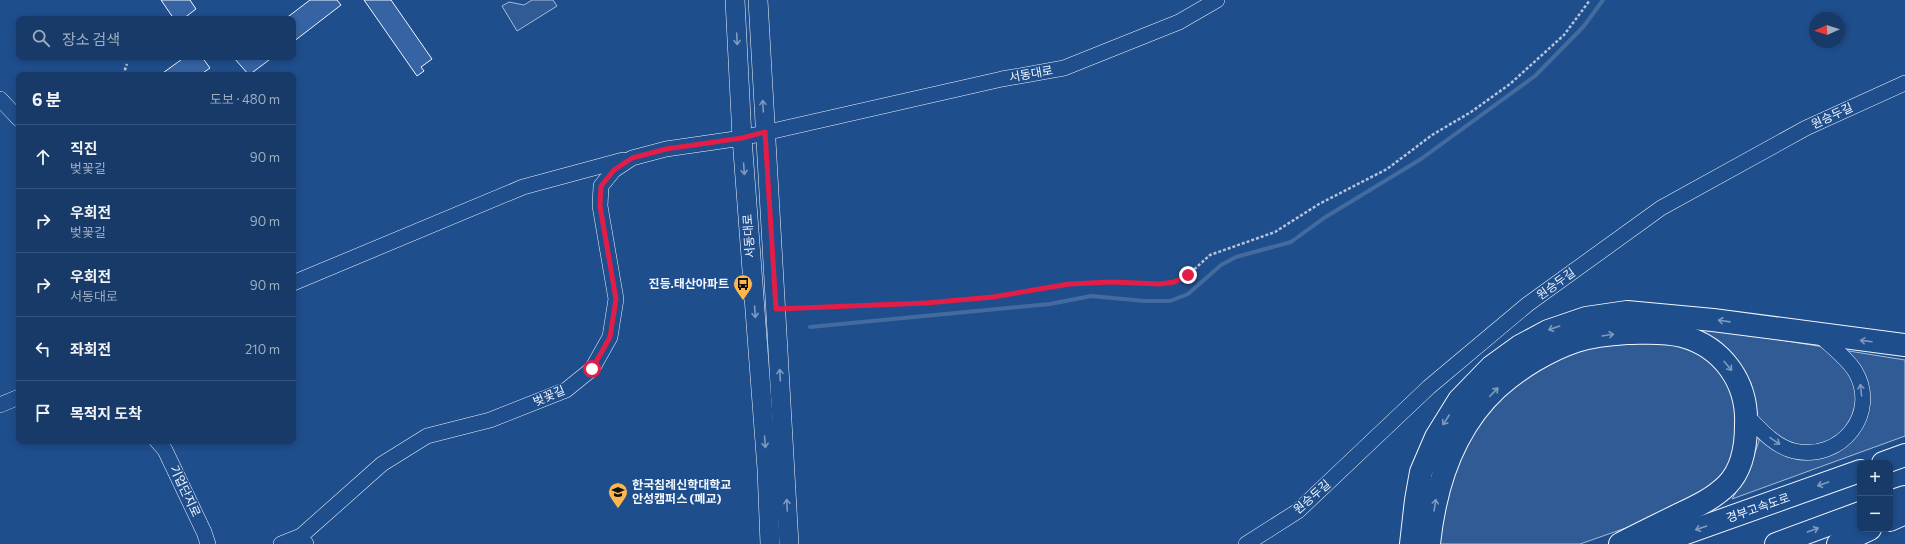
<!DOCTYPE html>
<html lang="ko">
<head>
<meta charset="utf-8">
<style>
  body { margin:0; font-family:Commissioner,"Noto Sans KR",sans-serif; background:#244571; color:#f1f3f6 }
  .controls { position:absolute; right:12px; bottom:12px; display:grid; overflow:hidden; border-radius:8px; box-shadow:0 2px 6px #0003 }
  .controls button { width:36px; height:36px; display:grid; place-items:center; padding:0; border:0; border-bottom:1px solid #36547d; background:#173a69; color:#f1f3f6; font:20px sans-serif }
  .compass { position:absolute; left:1809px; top:12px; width:36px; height:36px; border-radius:50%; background:#173a69; box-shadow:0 2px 6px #0003; rotate:267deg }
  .stop { position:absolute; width:12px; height:12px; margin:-9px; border:3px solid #e11d48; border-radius:50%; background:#fff }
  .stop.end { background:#e11d48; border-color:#fff; box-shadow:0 1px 4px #0008 }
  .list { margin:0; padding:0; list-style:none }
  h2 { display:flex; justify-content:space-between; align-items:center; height:52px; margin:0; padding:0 16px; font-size:17px }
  h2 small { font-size:13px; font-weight:400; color:#9eadc0 }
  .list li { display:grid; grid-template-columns:26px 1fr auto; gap:12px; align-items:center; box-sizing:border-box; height:64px; padding:0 16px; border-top:1px solid #36547d }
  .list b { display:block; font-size:15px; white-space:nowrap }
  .list p { margin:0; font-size:13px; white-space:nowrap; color:#9eadc0 }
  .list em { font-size:13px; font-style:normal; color:#9eadc0 }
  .icon { flex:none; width:22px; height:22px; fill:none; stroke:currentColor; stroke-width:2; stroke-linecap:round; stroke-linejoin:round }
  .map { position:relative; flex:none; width:1905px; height:544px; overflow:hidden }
  .search { position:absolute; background:#173a69; box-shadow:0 2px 6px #0003; left:16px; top:16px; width:280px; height:44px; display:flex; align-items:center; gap:10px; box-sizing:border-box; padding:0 14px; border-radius:8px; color:#9eadc0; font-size:15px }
  .panel { position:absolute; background:#173a69; box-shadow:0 2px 6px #0003; left:16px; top:72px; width:280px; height:372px; border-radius:8px }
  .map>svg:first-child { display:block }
  .built { fill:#305b95; stroke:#a8bbd7 }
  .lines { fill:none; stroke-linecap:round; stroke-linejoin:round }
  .stream { stroke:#446ba0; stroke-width:4 }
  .building { fill:#3563a3; stroke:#f2f6ff }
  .minor-casing { stroke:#f2f6ff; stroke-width:16 }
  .major-casing { stroke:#f2f6ff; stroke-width:20 }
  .highway-casing { stroke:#f2f6ff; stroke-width:24 }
  .path { stroke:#b3c4dc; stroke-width:2.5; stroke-dasharray:3 2; stroke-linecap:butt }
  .minor { stroke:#1f4e8c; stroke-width:15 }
  .major { stroke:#1f4e8c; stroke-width:19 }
  .highway { stroke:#1f4e8c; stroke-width:22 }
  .oneway { stroke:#7e9ac0 }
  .route { stroke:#e11d48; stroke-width:5 }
  .labels { text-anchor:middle; stroke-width:3; stroke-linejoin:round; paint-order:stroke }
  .street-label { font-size:12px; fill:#f2f6ff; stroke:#1f4e8c }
  .poi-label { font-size:12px; font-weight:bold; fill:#f2f6ff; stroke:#1f4e8c; text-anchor:end }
</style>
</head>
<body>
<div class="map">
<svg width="1905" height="544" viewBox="0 0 1905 544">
  <rect width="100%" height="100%" fill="#1f4e8c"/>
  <!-- built -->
  <g class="built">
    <path d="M532,0H553L557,6L517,31L502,6L509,2L524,5Z"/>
    <path d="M1699,327L1905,360V436L1732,499L1748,472L1759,441L1757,415L1751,383L1725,350L1698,331Z"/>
    <path d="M1613,341H1663L1694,349L1716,366L1733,389L1738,416L1737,446L1725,472L1706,496L1680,509L1580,544H1439L1447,485L1463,448L1498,399L1523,374L1561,357Z"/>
  </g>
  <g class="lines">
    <!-- stream -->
    <path class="stream" d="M810,327L1050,304L1091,296L1145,301H1170L1188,294L1221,265L1236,257L1291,242L1324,218L1421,159L1535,76L1584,26L1603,0"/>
  </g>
  <!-- building -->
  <g class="building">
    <path d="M161,0H190L196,9L183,19H174Z"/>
    <path d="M310,0H337L341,5L293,42V19H285Z"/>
    <path d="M364,0H391L432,59L421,67L424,71L417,76Z"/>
    <path d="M185,57H202L210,68L200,75H160Z"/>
    <path d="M273,57L249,75L234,58L235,57Z"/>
  </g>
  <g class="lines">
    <defs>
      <g id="minor">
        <path d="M0,99L19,119"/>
        <path d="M293,283L523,187L623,160"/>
        <path d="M0,405L19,397"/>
        <path d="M1746,415C1760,429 1774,446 1794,451C1841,462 1880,413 1855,371C1846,357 1831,346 1819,335"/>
        <path d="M157,441L165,450L204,532L208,544"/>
        <path d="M281,544L301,536"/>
        <path d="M306,544L301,536L382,464L427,436L490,420L566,390L592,369L610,337L616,299L600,206L601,186L614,170L632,158L666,149L742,138L1002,79L1064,68L1179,22L1217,0"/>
        <path d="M1246,544L1298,511L1429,387L1528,304L1661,208L1806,128L1905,83"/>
      </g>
      <g id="major">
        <path d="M735,0L742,138L767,469L770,544"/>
        <path d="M758,0L789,544"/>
      </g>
      <g id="highway">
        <path d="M1883,463L1905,455"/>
        <path d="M1890,502L1905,497"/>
        <path d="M1890,520L1905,513"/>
        <path d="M1411,544L1416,500L1421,472L1436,437L1459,400L1491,367L1520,346L1548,331L1586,318L1627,312L1713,320L1905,345"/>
        <path d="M1429,544C1435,486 1454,428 1497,388C1519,368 1549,350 1576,341C1592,336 1611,334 1627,333C1645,333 1664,331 1682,336C1723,347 1748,383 1746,425C1746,446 1743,469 1727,485C1713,499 1695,507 1678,515C1658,525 1639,534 1620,544"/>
        <path d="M1655,544L1860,471"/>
        <path d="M1776,544L1860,513"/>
        <path d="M1838,544L1870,529"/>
      </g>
    </defs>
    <!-- minor casing -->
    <use href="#minor" class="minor-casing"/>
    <!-- major casing -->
    <use href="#major" class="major-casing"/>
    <!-- highway casing -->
    <use href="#highway" class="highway-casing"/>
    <!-- path -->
    <g class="path">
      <path d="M123,75L127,64"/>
      <path d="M790,309L926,303L993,297L1069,284L1111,282L1160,284L1175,282L1188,275L1210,255L1275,232L1319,204L1387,169L1432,135L1471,112L1510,84L1564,35L1590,0"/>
    </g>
    <!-- minor -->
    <use href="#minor" class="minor"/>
    <!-- major -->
    <use href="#major" class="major"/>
    <!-- highway -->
    <use href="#highway" class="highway"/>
  </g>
  <!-- one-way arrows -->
  <defs><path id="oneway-shaft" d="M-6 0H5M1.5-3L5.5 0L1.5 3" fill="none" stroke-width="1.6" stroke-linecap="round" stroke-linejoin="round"/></defs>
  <g class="oneway">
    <use href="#oneway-shaft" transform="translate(737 39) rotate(87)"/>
    <use href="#oneway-shaft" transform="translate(763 106) rotate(-93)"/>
    <use href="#oneway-shaft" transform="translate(744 169) rotate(86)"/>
    <use href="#oneway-shaft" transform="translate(755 312) rotate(86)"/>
    <use href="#oneway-shaft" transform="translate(1724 321) rotate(-172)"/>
    <use href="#oneway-shaft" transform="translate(1554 328) rotate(161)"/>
    <use href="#oneway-shaft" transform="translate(1608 335) rotate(-9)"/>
    <use href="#oneway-shaft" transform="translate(1866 341) rotate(-173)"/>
    <use href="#oneway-shaft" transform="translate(1728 366) rotate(50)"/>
    <use href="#oneway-shaft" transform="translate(780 375) rotate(-93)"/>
    <use href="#oneway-shaft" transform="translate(1861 390) rotate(-96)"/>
    <use href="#oneway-shaft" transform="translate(1494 392) rotate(-46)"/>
    <use href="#oneway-shaft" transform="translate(1446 420) rotate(123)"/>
    <use href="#oneway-shaft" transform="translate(1775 441) rotate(34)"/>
    <use href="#oneway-shaft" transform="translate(765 442) rotate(86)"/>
    <use href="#oneway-shaft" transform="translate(1823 484) rotate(161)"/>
    <use href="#oneway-shaft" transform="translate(787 505) rotate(-93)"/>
    <use href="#oneway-shaft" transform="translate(1435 505) rotate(-81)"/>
    <use href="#oneway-shaft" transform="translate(1701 528) rotate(161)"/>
    <use href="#oneway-shaft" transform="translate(1813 530) rotate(-20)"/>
  </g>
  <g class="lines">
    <!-- route -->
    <path class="route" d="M592,369L610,337L616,299L600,206L601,186L614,170L632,158L666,149L742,138L765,132L776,309L926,303L993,297L1069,284L1111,282L1160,284L1174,282L1188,275"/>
  </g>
  <!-- icons -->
  <defs>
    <symbol id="bus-pin" viewBox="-11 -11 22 30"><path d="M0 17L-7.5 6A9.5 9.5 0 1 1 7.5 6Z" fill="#ffb74d" stroke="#1f4e8c"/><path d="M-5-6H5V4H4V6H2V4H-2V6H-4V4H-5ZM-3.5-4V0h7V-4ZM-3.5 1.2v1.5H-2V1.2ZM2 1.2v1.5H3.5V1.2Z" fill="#111"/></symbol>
    <symbol id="university-pin" viewBox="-11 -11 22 30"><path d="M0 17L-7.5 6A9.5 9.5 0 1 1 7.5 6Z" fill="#ffb74d" stroke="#1f4e8c"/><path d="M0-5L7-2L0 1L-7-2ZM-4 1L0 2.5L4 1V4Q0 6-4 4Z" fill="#111"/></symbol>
  </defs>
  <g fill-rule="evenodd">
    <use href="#bus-pin" x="732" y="273" width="22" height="30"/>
    <use href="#university-pin" x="607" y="481" width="22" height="30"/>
  </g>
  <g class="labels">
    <!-- street labels -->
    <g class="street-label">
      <text transform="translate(1031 74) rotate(-10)" y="4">서동대로</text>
      <text transform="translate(1832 116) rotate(-25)" y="4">원승두길</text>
      <text transform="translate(749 236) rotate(-94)" y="4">서동대로</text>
      <text transform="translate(1556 284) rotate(-36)" y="4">원승두길</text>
      <text transform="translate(549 396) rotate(-23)" y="4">벚꽃길</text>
      <text transform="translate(185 491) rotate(65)" y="4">기업단지로</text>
      <text transform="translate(1312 497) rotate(-41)" y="4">원승두길</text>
      <text transform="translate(1758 508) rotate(-19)" y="4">경부고속도로</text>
    </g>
    <!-- poi labels -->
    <g class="poi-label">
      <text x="729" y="288">진등.태산아파트</text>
      <text x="632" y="489" text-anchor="start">한국침례신학대학교<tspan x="632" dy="14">안성캠퍼스 (폐교)</tspan></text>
    </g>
  </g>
</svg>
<div class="controls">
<button>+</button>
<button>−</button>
</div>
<svg class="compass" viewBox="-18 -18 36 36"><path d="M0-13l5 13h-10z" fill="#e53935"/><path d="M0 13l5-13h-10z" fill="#9eadc0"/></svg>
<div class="stop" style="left:592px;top:369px"></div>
<div class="stop end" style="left:1188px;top:275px"></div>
<div class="search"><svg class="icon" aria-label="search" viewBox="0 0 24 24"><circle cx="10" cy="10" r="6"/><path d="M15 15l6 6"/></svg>장소 검색</div>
<section class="panel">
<h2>6 분<small>도보 · 480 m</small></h2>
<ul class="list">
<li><svg class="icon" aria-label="ahead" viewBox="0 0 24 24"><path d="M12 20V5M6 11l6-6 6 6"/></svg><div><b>직진</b><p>벚꽃길</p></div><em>90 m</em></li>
<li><svg class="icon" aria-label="right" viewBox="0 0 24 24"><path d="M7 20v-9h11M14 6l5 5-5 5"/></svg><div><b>우회전</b><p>벚꽃길</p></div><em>90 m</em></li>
<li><svg class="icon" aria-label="right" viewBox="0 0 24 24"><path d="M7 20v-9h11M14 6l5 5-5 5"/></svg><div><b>우회전</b><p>서동대로</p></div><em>90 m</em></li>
<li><svg class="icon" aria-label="left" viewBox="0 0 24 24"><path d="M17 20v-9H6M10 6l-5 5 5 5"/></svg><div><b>좌회전</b></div><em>210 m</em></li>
<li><svg class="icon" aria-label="arrive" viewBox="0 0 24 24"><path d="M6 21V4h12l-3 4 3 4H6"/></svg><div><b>목적지 도착</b></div></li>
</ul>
</section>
</div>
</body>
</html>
